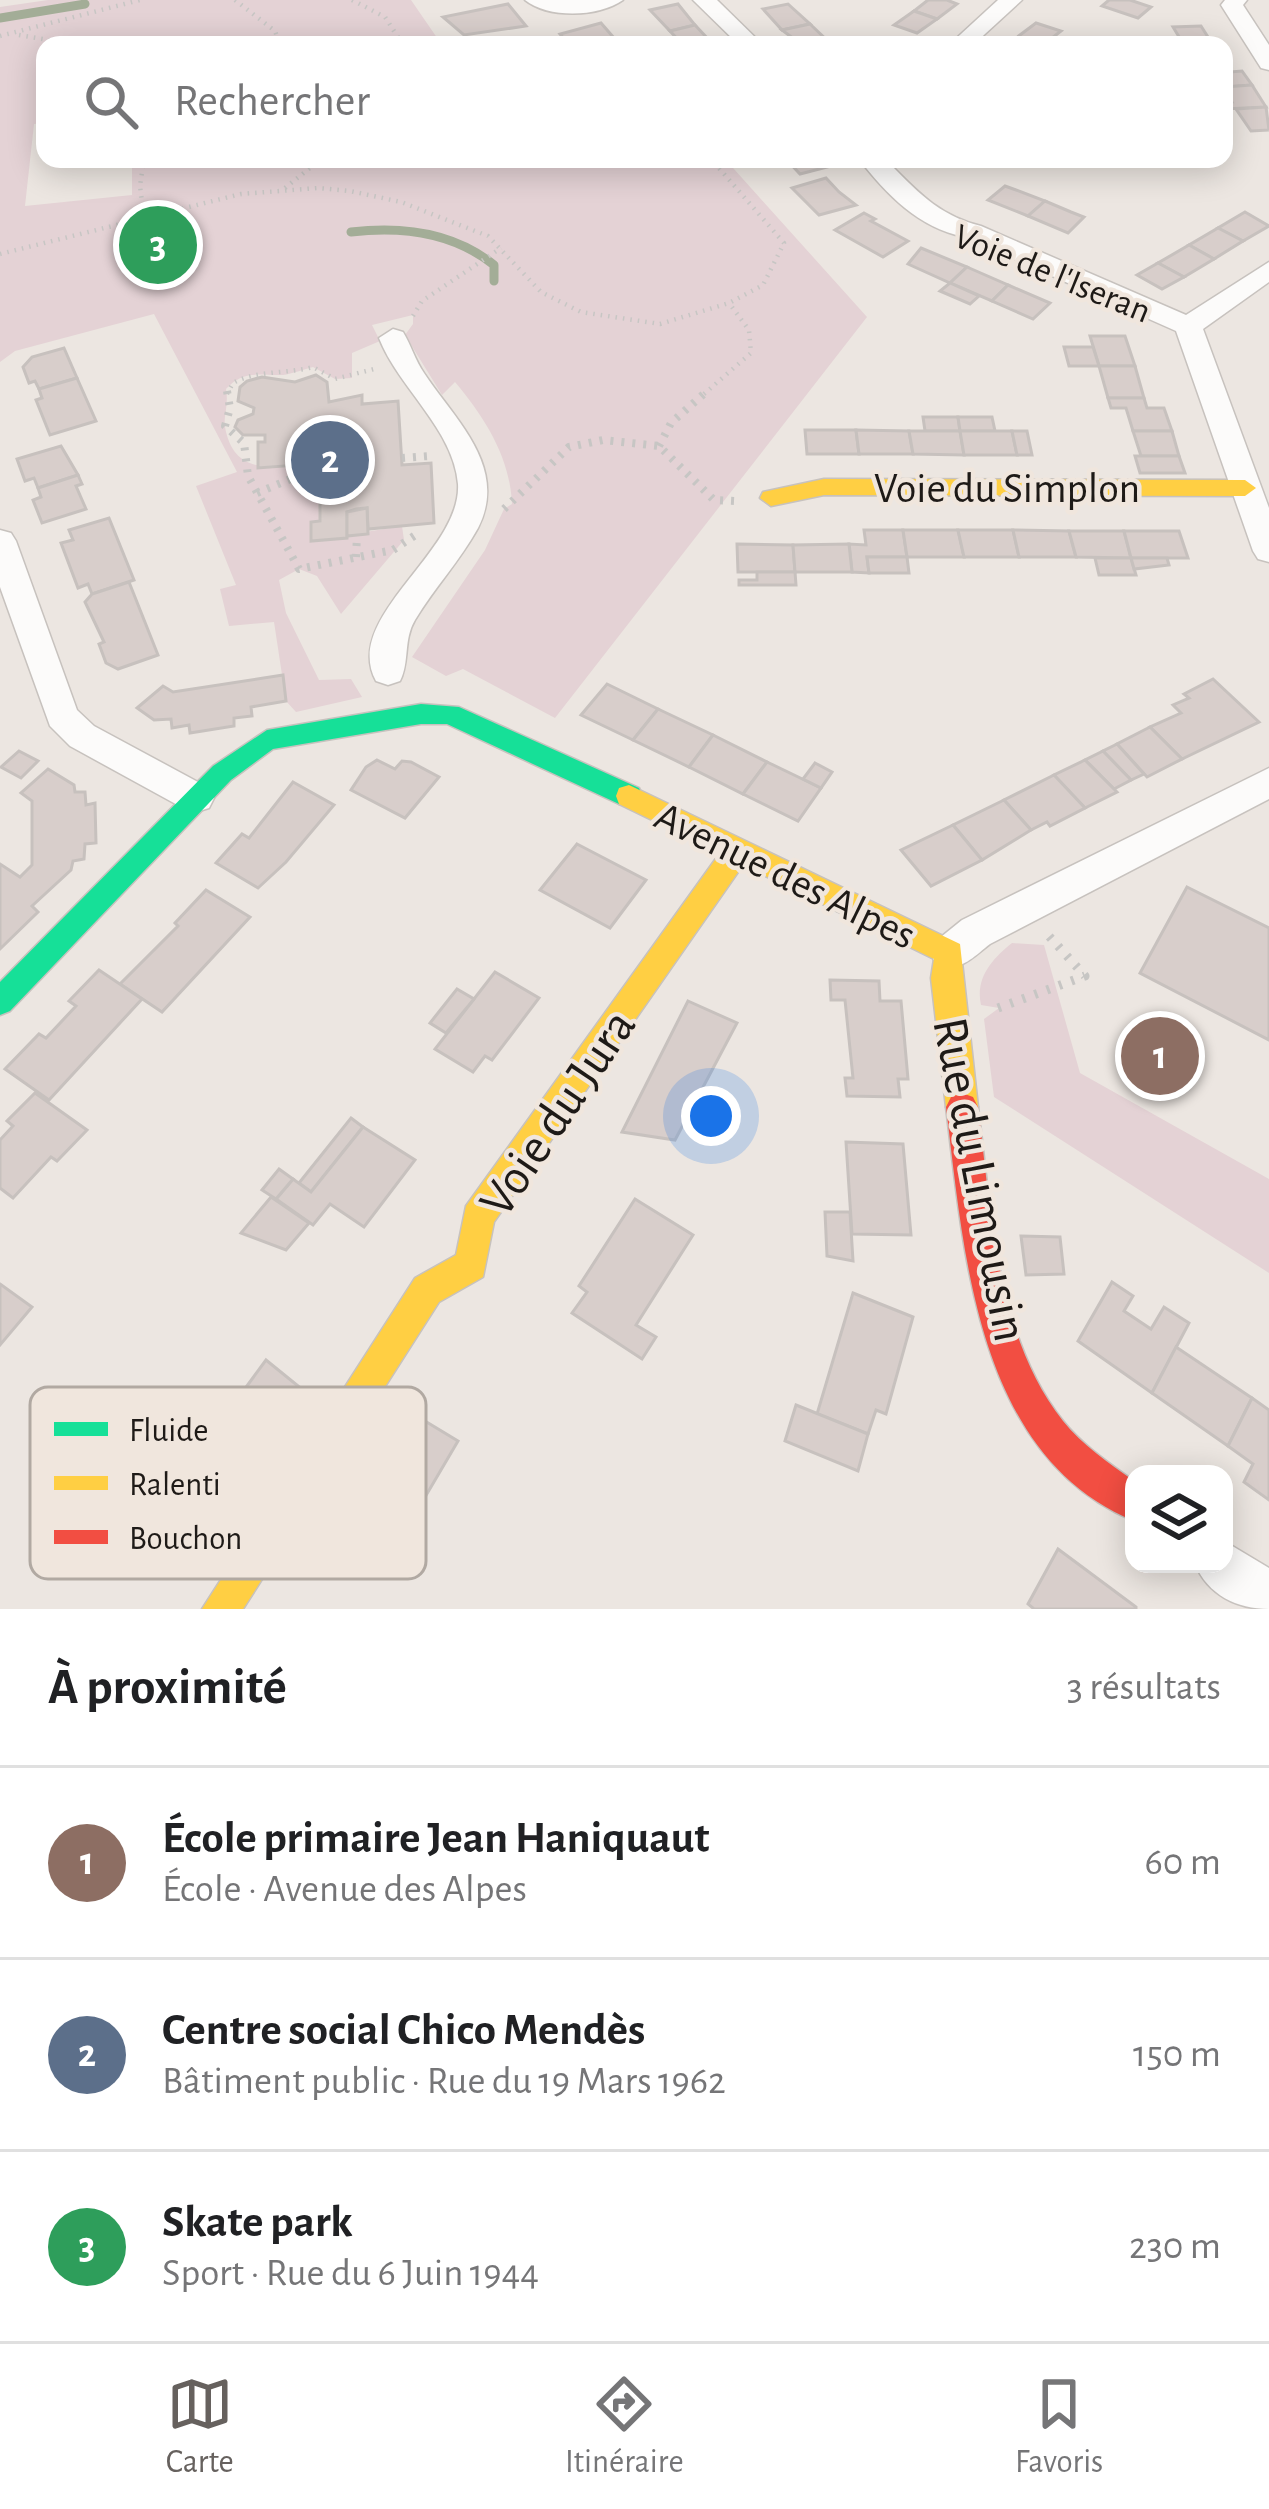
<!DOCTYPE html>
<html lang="fr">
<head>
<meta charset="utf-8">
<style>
  body { margin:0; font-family:"Alegreya Sans",sans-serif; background:#f6f6f6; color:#202124 }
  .controls { position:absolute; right:36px; bottom:36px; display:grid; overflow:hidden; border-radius:24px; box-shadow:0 6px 30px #0003 }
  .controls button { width:108px; height:108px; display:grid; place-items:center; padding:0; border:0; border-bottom:3px solid #e0e0e0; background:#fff; color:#202124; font:60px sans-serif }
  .you { position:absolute; left:711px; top:1116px; width:42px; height:42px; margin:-30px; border:9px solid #fff; border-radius:50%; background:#1a73e8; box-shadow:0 0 0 18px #1a73e833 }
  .badge { display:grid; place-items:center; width:78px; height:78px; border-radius:50%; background:#66615e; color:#fff; font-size:39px; font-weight:700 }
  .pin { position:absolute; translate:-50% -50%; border:6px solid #fff; box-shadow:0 3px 12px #0006 }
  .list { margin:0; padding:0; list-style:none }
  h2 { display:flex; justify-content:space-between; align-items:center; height:156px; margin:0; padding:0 48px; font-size:51px }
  h2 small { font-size:39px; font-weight:400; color:#757577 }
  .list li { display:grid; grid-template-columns:78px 1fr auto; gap:36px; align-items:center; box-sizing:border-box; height:192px; padding:0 48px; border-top:3px solid #e0e0e0 }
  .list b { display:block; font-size:45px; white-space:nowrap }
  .list p { margin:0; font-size:39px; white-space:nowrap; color:#757577 }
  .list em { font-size:39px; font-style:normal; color:#757577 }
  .icon { flex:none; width:66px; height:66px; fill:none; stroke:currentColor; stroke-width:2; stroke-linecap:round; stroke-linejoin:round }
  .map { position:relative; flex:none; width:1269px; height:1609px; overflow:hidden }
  .search { position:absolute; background:#fff; box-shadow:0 6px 30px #0003; left:36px; right:36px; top:36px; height:132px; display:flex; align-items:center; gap:30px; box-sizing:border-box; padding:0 42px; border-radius:24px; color:#757577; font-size:45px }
  .sheet { height:732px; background:#fff }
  nav { display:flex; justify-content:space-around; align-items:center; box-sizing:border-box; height:168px; border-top:3px solid #e0e0e0; background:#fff; font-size:33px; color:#757577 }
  nav a { display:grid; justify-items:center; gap:6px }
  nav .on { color:#66615e }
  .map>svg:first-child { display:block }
  .green { fill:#e4d2d5 }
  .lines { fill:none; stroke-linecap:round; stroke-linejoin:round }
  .stream { stroke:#a3ad97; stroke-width:9 }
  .building { fill:#d8cecb; stroke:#c7c1be; stroke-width:3 }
  .street-casing { stroke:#c7c2be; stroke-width:3 }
  .fast-casing { stroke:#c7c2be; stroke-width:3 }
  .slow-casing { stroke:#c7c2be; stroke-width:3 }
  .jam-casing { stroke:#c7c2be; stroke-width:3 }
  .path-far2 { stroke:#c7c6c4; stroke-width:4.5; stroke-dasharray:1.5 6; stroke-linecap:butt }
  .path-far1 { stroke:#c7c6c4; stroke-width:8; stroke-dasharray:3 8; stroke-linecap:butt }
  .path { stroke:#c7c6c4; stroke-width:9; stroke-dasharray:3 10; stroke-linecap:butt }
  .street { fill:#fcfbfa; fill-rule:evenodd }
  .fast { fill:#16e098; fill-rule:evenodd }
  .slow { fill:#ffcf43; fill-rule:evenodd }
  .jam { fill:#f24e42; fill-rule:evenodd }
  .labels { text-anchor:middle; stroke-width:9; stroke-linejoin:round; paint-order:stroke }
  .far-street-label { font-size:36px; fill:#1e1a17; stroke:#f0e6dd }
  .street-label { font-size:42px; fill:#1e1a17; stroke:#f0e6dd }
  .near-street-label { font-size:51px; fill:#1e1a17; stroke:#f0e6dd }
  .key { fill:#f0e6dd; stroke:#b1a9a2; stroke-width:3 }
  .key-label { font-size:33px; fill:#1e1a17 }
</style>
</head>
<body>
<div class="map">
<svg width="1269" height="1609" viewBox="0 0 1269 1609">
  <rect width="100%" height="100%" fill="#ece6e1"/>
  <!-- green -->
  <g class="green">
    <path d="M48,0H411L442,45H45V123L34,124L25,206L132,195V159H725L867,317L555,718L463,669L446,676L412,657L485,550L504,509L512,504C510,457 485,418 455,382L442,395L405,335L413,324V315L372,325L380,341L352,353V378L335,379L313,367C304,369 292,374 283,375C259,376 244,369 226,389C229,404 223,418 225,427C234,476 271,467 310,464V493L320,498V521L311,522V541L402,526L404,540L341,614L317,576L299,569L279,580L286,613L319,680L351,679L362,697L296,712L286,701L274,622L229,626L220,589L236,585L196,486L237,472L154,314L15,351L0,362V7Z"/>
    <path d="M1012,943L1044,945L1080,1073L1269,1179V1273L994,1097L984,1019L999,1008L981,1005C975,978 992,959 1012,943Z"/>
  </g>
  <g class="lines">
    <!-- stream -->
    <g class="stream">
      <path d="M0,18L85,4"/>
      <path d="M351,232C402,226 453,232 494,265V281"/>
    </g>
  </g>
  <!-- building -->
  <g class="building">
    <path d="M928,0H947L957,4L937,19L914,11Z"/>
    <path d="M1109,0H1130L1151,7L1138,18L1102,6Z"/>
    <path d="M508,4L526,26L464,35L443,17Z"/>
    <path d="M678,4L695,25L670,31L650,10Z"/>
    <path d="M788,4L810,24L782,30L763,9Z"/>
    <path d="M914,11L937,19L917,33L894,25Z"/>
    <path d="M601,23L614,38L569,45L560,34Z"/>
    <path d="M1036,23L1061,31L1043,45L1016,38Z"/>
    <path d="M810,24L832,45H802L782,30Z"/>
    <path d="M695,25L709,40L719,45H683L670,31Z"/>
    <path d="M1201,26L1213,45H1184L1173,27Z"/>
    <path d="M1224,66L1230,72L1242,71L1252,85L1224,87Z"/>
    <path d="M1252,85L1266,107L1224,109V103L1232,102L1224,87Z"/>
    <path d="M1266,107L1269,130L1251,131L1236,109Z"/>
    <path d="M786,159H829L835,165L800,174Z"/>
    <path d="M826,178L839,192L856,205L819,215L792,188Z"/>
    <path d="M1005,186L1016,190L1045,201L1028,216L988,200Z"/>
    <path d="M1045,201L1071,212L1084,217L1068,233L1028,216Z"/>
    <path d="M1245,212L1269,226L1243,241L1218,228Z"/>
    <path d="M864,213L875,219L871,221L908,241L883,257L835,230Z"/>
    <path d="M1218,228L1243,241L1214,259L1189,245Z"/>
    <path d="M1189,245L1214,259L1184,277L1158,263Z"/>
    <path d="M921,248L967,267L950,283L908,264Z"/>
    <path d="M1158,263L1184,277L1162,289L1137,275Z"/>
    <path d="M967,267L1008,285L992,301L950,283Z"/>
    <path d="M950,283L979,296L970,304L940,291Z"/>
    <path d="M1008,285L1050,303L1033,319L992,301Z"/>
    <path d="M1090,336H1125L1135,366H1099Z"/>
    <path d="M1064,347H1093L1099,366H1069Z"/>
    <path d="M64,348L77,378L39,389L35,381L29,383L23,367L32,357Z"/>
    <path d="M1099,366H1135L1144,398H1108Z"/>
    <path d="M316,375L327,382L329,402L362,395V404L398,401L402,465L431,463L434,523L368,529L367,508L356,509L347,512V538L311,541V522L320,521V498L310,493V464L258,468V442H265V435H243L235,427L238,420L253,414L254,408L238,401L240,387L247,381L262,377L295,382Z"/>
    <path d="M77,378L96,421L50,435L36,400L42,398L39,389Z"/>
    <path d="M1108,398H1144L1147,408H1164L1172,431H1133L1126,408H1111Z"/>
    <path d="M923,417H958L960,431H925Z"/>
    <path d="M958,417H992L995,431H960Z"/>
    <path d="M805,430H856L859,454H807Z"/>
    <path d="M856,430L909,431L913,454H859Z"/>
    <path d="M909,431H960L964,455L913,454Z"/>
    <path d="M960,431H1012L1017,455H964Z"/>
    <path d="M1012,431H1027L1032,455H1017Z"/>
    <path d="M1133,431H1172L1179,456H1141Z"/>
    <path d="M61,446L78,475L38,488L34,478L25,481L17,459Z"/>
    <path d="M1135,456H1179L1185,473H1140Z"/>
    <path d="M78,475L82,484L76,486L86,509L42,523L33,500L41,497L38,488Z"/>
    <path d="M367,508L368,534L347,536V512Z"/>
    <path d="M109,518L134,580L92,594L88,584L78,588L61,543L73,540L69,530Z"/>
    <path d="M864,530H903L907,557H867L869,573L852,572L849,544L866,545Z"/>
    <path d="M903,530H958L964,557H907Z"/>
    <path d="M958,530H1013L1019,557H964Z"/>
    <path d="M1013,530L1069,531L1076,557H1019Z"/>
    <path d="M1069,531H1124L1131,558L1076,557Z"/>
    <path d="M1124,531H1179L1188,558H1131Z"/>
    <path d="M737,544L793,545L795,572H738Z"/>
    <path d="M849,544L852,572H795L793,545Z"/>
    <path d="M867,557H907L909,573H869Z"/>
    <path d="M1095,558H1131L1136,575H1099Z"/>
    <path d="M1131,558H1167L1169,565L1134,569Z"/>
    <path d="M757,572H795L796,585H739V580H757Z"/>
    <path d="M129,582L158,655L118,669L106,663L99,644L104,642L85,602L92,594Z"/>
    <path d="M283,675L286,701L251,707L252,716L234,718V726L190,733L189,725L172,728L171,719L154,720L137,708L163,686L173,692Z"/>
    <path d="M1213,679L1259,722L1182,759L1150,727L1181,713L1173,705L1189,698L1184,694Z"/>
    <path d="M607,684L658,709L633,740L581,715Z"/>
    <path d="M658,709L713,735L689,767L633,740Z"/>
    <path d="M1150,727L1182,759L1147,777L1117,744Z"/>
    <path d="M713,735L767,762L743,794L689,767Z"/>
    <path d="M1117,744L1144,774L1131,780L1103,751Z"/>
    <path d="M19,751L38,761L21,778L1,767Z"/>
    <path d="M1103,751L1131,780L1114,789L1085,760Z"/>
    <path d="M377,760L395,769L402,761L411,762L439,777L405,818L351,790L366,767Z"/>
    <path d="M1085,760L1117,792L1085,808L1054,775Z"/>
    <path d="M767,762L821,788L798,821L743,794Z"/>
    <path d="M815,763L832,772L821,788L803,779Z"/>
    <path d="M48,769L74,785L75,792H85L86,805L95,803L96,843L85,844L84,859L73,861L71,870L32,906L38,912L0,949V864L20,877L32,865V801L21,793Z"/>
    <path d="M1054,775L1085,808L1050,826L1047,822L1031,830L1004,800Z"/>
    <path d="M293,782L334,805L286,862L258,888L216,863L242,834L249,838Z"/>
    <path d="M1004,800L1031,830L982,860L953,825Z"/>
    <path d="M953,825L982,860L931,886L901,850Z"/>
    <path d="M577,844L646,880L610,928L540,890Z"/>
    <path d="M1187,887L1269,928V1040L1140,973Z"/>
    <path d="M206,890L250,917L162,1012L120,984L178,926L175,923Z"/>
    <path d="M99,970L142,999L49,1100L5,1069L39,1034L46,1038L76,1006L69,1001Z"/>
    <path d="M495,972L539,998L492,1060L485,1056L473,1072L435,1049Z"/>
    <path d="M830,980L879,981L880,1001H901L908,1079H898L900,1097L847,1096L845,1078H853L845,1000H831Z"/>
    <path d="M457,989L474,999L446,1033L430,1023Z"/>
    <path d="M688,1001L737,1023L675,1140L622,1132Z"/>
    <path d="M35,1093L87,1130L57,1161L51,1157L13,1198L0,1188V1140L13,1126L7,1121Z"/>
    <path d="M351,1118L363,1127L311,1192L299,1183Z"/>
    <path d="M363,1127L415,1160L364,1227L330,1204L313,1225L276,1199L293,1179L311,1192Z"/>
    <path d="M846,1142L903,1144L911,1235L852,1234Z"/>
    <path d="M279,1169L293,1179L276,1199L262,1190Z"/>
    <path d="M271,1197L309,1223L286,1250L241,1233Z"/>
    <path d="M635,1199L693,1235L636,1325L656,1337L642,1359L572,1313L587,1292L579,1286Z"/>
    <path d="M825,1212H850L853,1261L827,1256Z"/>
    <path d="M1021,1236L1060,1237L1064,1274L1026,1275Z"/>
    <path d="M1112,1282L1133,1296L1124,1311L1151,1329L1164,1307L1189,1323L1152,1393L1078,1341Z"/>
    <path d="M0,1284L32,1307L0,1345Z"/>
    <path d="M853,1293L913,1317L886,1414L876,1410L868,1434L817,1414Z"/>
    <path d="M1176,1347L1252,1398L1228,1446L1152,1393Z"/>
    <path d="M266,1360L324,1407L275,1478L216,1428Z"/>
    <path d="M372,1389L458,1441L421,1504L334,1449Z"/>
    <path d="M1252,1398L1269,1410V1500L1244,1482L1253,1464L1228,1446Z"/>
    <path d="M796,1405L868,1434L858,1471L785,1441Z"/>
    <path d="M1058,1549L1136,1607V1609H1034L1028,1604Z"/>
  </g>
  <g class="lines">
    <defs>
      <g id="street">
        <path d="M525,0H623C599,17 549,19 525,0Z"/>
        <path d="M693,0H717L763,45H739Z"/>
        <path d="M998,0H1022L973,45H949Z"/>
        <path d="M1225,0H1247L1243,5L1269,45V70L1261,68L1221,5Z"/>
        <path d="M859,159H885C916,190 937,215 981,226L1186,315L1269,262V282L1203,329L1269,508V562L1258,559L1253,551L1176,331L964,237C918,227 887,195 859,159Z"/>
        <path d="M393,329L403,332C411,345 415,360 424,373C455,420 509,467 478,528C460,561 434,588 415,620C403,640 410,662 400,681L388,685L376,681C341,617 462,552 458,484C454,430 398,387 379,338Z"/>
        <path d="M0,530L11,533L16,541L77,710L94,726L209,788L214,798L209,808L196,812L183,808L70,746L50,726L0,587Z"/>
        <path d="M1269,768V799L990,944C972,958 960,973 936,965L931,953L936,941L962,920Z"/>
        <path d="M1224,1541L1269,1568V1609C1237,1609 1208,1595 1195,1564H1224Z"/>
      </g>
      <path id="fast" d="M421,704L459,707L639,788L642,796L639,804H619L447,724H421L273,749L231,780L10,1011L0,1015V982L213,766L267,730Z"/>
      <g id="slow">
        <path d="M824,479L1245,480L1256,488L1245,496L824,495L771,506L760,498L763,492Z"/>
        <path d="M629,785L960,944L978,1107L973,1117L962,1121L951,1117L946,1107L931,978L934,959L743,865L494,1222L483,1277L439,1302L243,1609H202L415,1278L456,1255L466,1206L720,853L619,804L616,796L619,788Z"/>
      </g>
      <path id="jam" d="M962,1093L973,1097L978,1107C991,1209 996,1337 1063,1421C1082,1445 1109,1463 1134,1481V1521C976,1456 964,1252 946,1107L951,1097Z"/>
    </defs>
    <!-- street casing -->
    <use href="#street" class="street-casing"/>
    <!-- fast casing -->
    <use href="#fast" class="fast-casing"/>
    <!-- slow casing -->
    <use href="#slow" class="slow-casing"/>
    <!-- jam casing -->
    <use href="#jam" class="jam-casing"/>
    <!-- path-far2 -->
    <g class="path-far2">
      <path d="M235,0L275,31L280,45"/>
      <path d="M352,0L385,17L403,45"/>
      <path d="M19,35L77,45"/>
      <path d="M0,36L140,0"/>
      <path d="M258,45L277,41"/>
      <path d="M144,159L140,186L144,217"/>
      <path d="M285,188L321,159"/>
      <path d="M0,254L241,194L318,188L350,191L401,202L488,236L541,292L581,312L660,324L729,303L763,285L784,243L711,159"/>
      <path d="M413,316L422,301L501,248"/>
      <path d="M227,394L233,383C256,370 287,374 313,367L335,379L374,369"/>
      <path d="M704,394L751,353L749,330L729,303"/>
    </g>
    <!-- path-far1 -->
    <g class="path-far1">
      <path d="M227,391L230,408L225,426L244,443L248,476L299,569L393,550L417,534"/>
      <path d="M659,446L671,423L707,391"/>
      <path d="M402,458L429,456"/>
      <path d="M257,493L293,478"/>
      <path d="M504,509L569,447L603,440L659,446L714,500L734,501"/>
      <path d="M356,557L357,535"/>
    </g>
    <!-- path -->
    <path class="path" d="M998,1008L1085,976L1048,935"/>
    <!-- street -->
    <use href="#street" class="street"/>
    <!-- fast -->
    <use href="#fast" class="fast"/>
    <!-- slow -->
    <use href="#slow" class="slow"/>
    <!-- jam -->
    <use href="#jam" class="jam"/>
  </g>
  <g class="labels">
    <!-- far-street labels -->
    <g class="far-street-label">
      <text transform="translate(1053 272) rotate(22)" y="13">Voie de l'Iseran</text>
    </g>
    <!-- street labels -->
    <g class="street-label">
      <text x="1007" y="502">Voie du Simplon</text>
      <text transform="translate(786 874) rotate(26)" y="15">Avenue des Alpes</text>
    </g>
    <!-- near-street labels -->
    <g class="near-street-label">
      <text transform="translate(556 1112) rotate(-56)" y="18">Voie du Jura</text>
      <text transform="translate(982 1179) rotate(79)" y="18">Rue du Limousin</text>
    </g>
  </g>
  <!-- legend -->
  <rect x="30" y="1387" width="396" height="192" rx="18" class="key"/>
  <rect x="54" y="1422" width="54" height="14" fill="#16e098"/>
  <rect x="54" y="1476" width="54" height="14" fill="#ffcf43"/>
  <rect x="54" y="1530" width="54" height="14" fill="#f24e42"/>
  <g class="key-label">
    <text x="129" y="1441">Fluide</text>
    <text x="129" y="1495">Ralenti</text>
    <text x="129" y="1549">Bouchon</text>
  </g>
</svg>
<div class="controls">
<button><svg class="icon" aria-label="layers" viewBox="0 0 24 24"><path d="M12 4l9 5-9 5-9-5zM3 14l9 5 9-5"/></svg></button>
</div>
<div class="you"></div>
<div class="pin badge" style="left:1160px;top:1056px;background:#8d6e63">1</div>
<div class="pin badge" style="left:330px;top:460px;background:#5c6f8a">2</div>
<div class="pin badge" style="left:158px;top:245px;background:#2e9e5b">3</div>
<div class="search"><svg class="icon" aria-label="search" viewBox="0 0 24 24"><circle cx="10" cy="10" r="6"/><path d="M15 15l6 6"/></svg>Rechercher</div>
</div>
<section class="sheet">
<h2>À proximité<small>3 résultats</small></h2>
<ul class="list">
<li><span class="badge" style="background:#8d6e63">1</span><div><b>École primaire Jean Haniquaut</b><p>École · Avenue des Alpes</p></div><em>60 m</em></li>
<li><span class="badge" style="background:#5c6f8a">2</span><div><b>Centre social Chico Mendès</b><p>Bâtiment public · Rue du 19 Mars 1962</p></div><em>150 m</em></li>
<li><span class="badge" style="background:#2e9e5b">3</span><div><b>Skate park</b><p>Sport · Rue du 6 Juin 1944</p></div><em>230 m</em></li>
</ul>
</section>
<nav>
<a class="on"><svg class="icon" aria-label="map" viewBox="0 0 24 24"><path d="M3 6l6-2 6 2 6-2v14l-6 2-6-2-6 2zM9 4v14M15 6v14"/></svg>Carte</a>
<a><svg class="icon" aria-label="directions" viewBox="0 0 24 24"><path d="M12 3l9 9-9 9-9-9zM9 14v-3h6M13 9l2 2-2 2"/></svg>Itinéraire</a>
<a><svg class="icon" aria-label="saved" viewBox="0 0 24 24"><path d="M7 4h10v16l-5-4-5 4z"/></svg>Favoris</a>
</nav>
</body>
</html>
